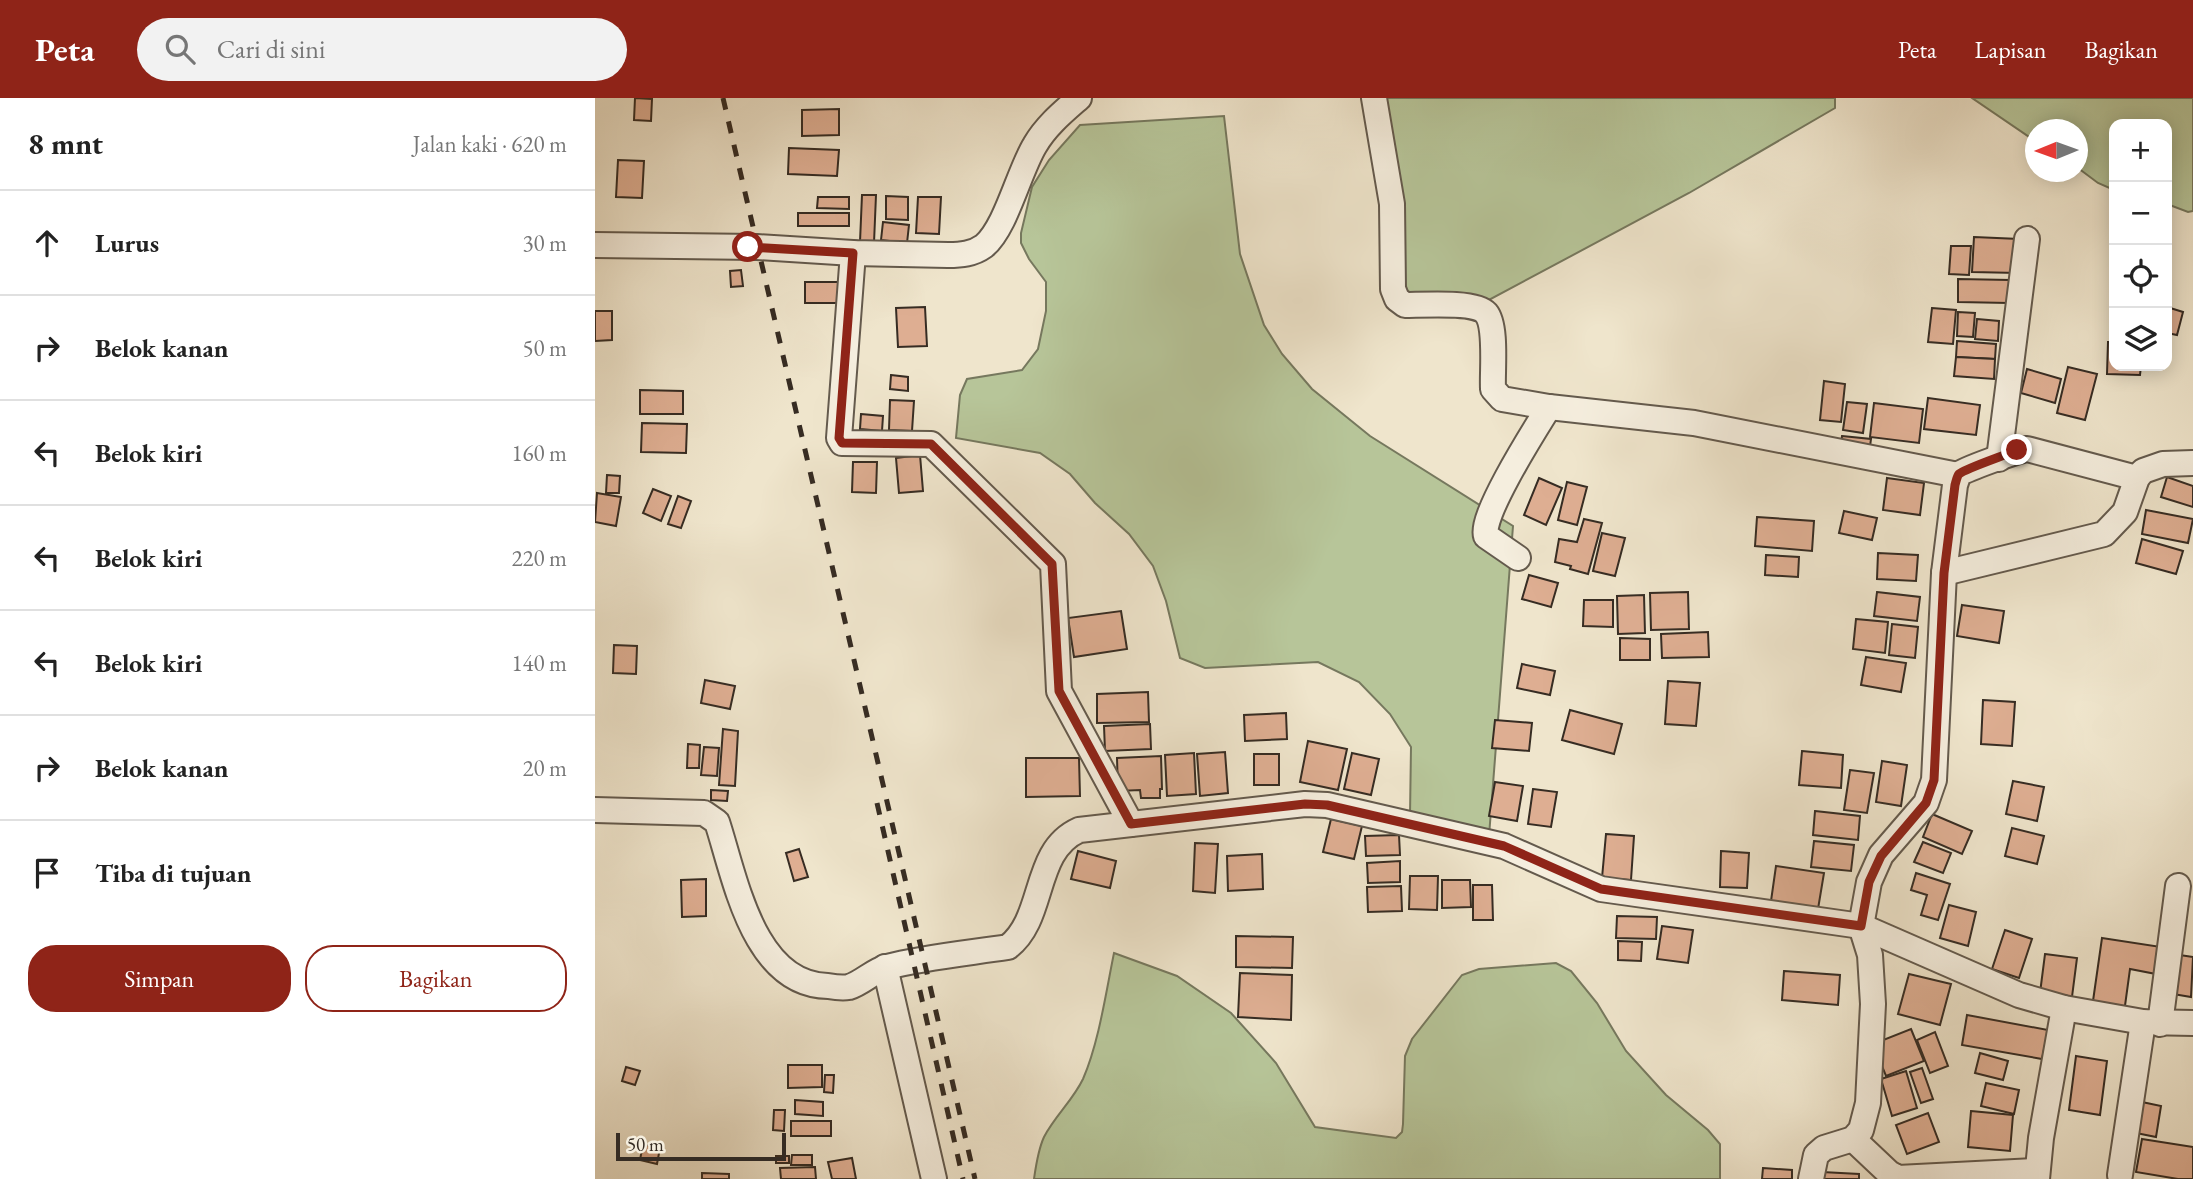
<!DOCTYPE html>
<html lang="id">
<head>
<meta charset="utf-8">
<style>
  body { margin:0; font-family:"EB Garamond",serif; background:#f2f2f2; color:#222 }
  .controls { position:absolute; right:21px; top:21px; display:grid; overflow:hidden; border-radius:14px; box-shadow:0 4px 18px #0003 }
  .controls button { width:63px; height:63px; display:grid; place-items:center; padding:0; border:0; border-bottom:2px solid #e0e0e0; background:#fff; color:#222; font:35px sans-serif }
  .compass { position:absolute; left:1430px; top:21px; width:63px; height:63px; border-radius:50%; background:#fff; box-shadow:0 4px 18px #0003; rotate:269deg }
  .scale { position:absolute; left:21px; bottom:18px; width:170px; box-sizing:border-box; padding-left:7px; border:4px solid #362c23; border-top:0; font-size:19px; line-height:24px; white-space:nowrap; color:#362c23; -webkit-text-stroke:5px #f5eede; paint-order:stroke }
  .stop { position:absolute; width:21px; height:21px; margin:-16px; border:5px solid #8f2418; border-radius:50%; background:#fff }
  .stop.end { background:#8f2418; border-color:#fff; box-shadow:0 2px 7px #0008 }
  .list { margin:0; padding:0; list-style:none }
  h2 { display:flex; justify-content:space-between; align-items:center; height:91px; margin:0; padding:0 28px; font-size:30px }
  h2 small { font-size:23px; font-weight:400; color:#767676 }
  .list li { display:grid; grid-template-columns:46px 1fr auto; gap:21px; align-items:center; box-sizing:border-box; height:105px; padding:0 28px; border-top:2px solid #e0e0e0 }
  .list b { display:block; font-size:26px; white-space:nowrap }
  .list em { font-size:23px; font-style:normal; color:#767676 }
  .actions { display:flex; gap:14px; padding:21px 28px }
  .actions a { flex:1; padding:16px 0; border:2px solid #8f2418; border-radius:28px; text-align:center; font-size:24px; color:#8f2418 }
  .actions .main { background:#8f2418; color:#fff }
  .icon { flex:none; width:38px; height:38px; fill:none; stroke:currentColor; stroke-width:2; stroke-linecap:round; stroke-linejoin:round }
  .map { position:relative; flex:none; width:1598px; height:1081px; overflow:hidden }
  header { display:flex; align-items:center; gap:42px; box-sizing:border-box; height:98px; padding:0 35px; background:#8f2418; color:#fff }
  header strong { font-size:33px }
  nav { display:flex; gap:38px; margin-inline-start:auto; font-size:24px }
  .search { width:490px; height:63px; background:#f2f2f2; display:flex; align-items:center; gap:18px; box-sizing:border-box; padding:0 24px; border-radius:38px; color:#767676; font-size:26px }
  main { display:flex }
  aside { flex:1; background:#fff }
  .map>svg:first-child { display:block }
  .green { fill:#b7c599; stroke:#76785e; stroke-width:2 }
  .building { fill:#deae92; stroke:#362c23; stroke-width:2 }
  .lines { fill:none; stroke-linecap:round; stroke-linejoin:round }
  .minor-casing { stroke:#645a4d; stroke-width:28 }
  .minor { stroke:#f5eede; stroke-width:24 }
  .rail { stroke:#362c23; stroke-width:5; stroke-dasharray:12 12; stroke-linecap:butt }
  .route { stroke:#8f2418; stroke-width:9 }
</style>
</head>
<body>
<header>
<strong>Peta</strong>
<div class="search"><svg class="icon" aria-label="search" viewBox="0 0 24 24"><circle cx="10" cy="10" r="6"/><path d="M15 15l6 6"/></svg>Cari di sini</div>
<nav><a>Peta</a><a>Lapisan</a><a>Bagikan</a></nav>
</header>
<main>
<aside>
<h2>8 mnt<small>Jalan kaki · 620 m</small></h2>
<ul class="list">
<li><svg class="icon" aria-label="ahead" viewBox="0 0 24 24"><path d="M12 20V5M6 11l6-6 6 6"/></svg><div><b>Lurus</b></div><em>30 m</em></li>
<li><svg class="icon" aria-label="right" viewBox="0 0 24 24"><path d="M7 20v-9h11M14 6l5 5-5 5"/></svg><div><b>Belok kanan</b></div><em>50 m</em></li>
<li><svg class="icon" aria-label="left" viewBox="0 0 24 24"><path d="M17 20v-9H6M10 6l-5 5 5 5"/></svg><div><b>Belok kiri</b></div><em>160 m</em></li>
<li><svg class="icon" aria-label="left" viewBox="0 0 24 24"><path d="M17 20v-9H6M10 6l-5 5 5 5"/></svg><div><b>Belok kiri</b></div><em>220 m</em></li>
<li><svg class="icon" aria-label="left" viewBox="0 0 24 24"><path d="M17 20v-9H6M10 6l-5 5 5 5"/></svg><div><b>Belok kiri</b></div><em>140 m</em></li>
<li><svg class="icon" aria-label="right" viewBox="0 0 24 24"><path d="M7 20v-9h11M14 6l5 5-5 5"/></svg><div><b>Belok kanan</b></div><em>20 m</em></li>
<li><svg class="icon" aria-label="arrive" viewBox="0 0 24 24"><path d="M6 21V4h12l-3 4 3 4H6"/></svg><div><b>Tiba di tujuan</b></div></li>
</ul>
<div class="actions"><a class="main">Simpan</a><a>Bagikan</a></div>
</aside>
<div class="map">
<svg width="1598" height="1081" viewBox="0 0 1598 1081">
  <rect width="100%" height="100%" fill="#efe5cc"/>
  <filter id="stains"><feTurbulence type="fractalNoise" baseFrequency=".00286" numOctaves="4"/><feColorMatrix values="0 0 0 0 .2 0 0 0 0 .09 0 0 0 0 .02 0 0 0 .5 -.17"/></filter>
  <radialGradient id="worn" r=".72"><stop offset=".6" stop-color="#630" stop-opacity="0"/><stop offset="1" stop-color="#630" stop-opacity=".3"/></radialGradient>
  <!-- green -->
  <g class="green">
    <path d="M790,0H1240V10L1094,95L892,203L812,205Z"/>
    <path d="M1377,0H1598V113L1593,114L1572,106V26H1519V92L1503,85L1483,70L1482,32H1440V43Z"/>
    <path d="M629,18L645,156L669,227L687,256L717,291L775,338L918,428L894,738L815,717L816,649L795,616L764,584L723,564L610,570L585,560L571,503L558,468L534,436L500,405L475,376L445,355L361,340L365,297L372,281L427,272L443,251L451,213V184L434,161L426,145V135L437,89L454,62L485,27Z"/>
    <path d="M519,855L582,878L636,915L681,965L720,1029L801,1040L807,1034L808,1026L810,958L817,941L867,877L884,871L961,865L976,873L1002,905L1031,953L1071,997L1113,1032L1125,1046V1081H439C441,1067 443,1052 449,1039C460,1018 478,1002 488,981C504,944 511,894 519,855Z"/>
  </g>
  <!-- building -->
  <g class="building">
    <path d="M40,0L57,1L56,23L39,22Z"/>
    <path d="M244,11V37L207,38V12Z"/>
    <path d="M194,50L244,52L242,78L193,76Z"/>
    <path d="M23,62L49,63L47,100L21,99Z"/>
    <path d="M267,97H281L279,145L265,144Z"/>
    <path d="M291,98L313,99V122L291,121Z"/>
    <path d="M223,99H254V111L222,110Z"/>
    <path d="M323,99H346L344,136L321,135Z"/>
    <rect x="203" y="115" width="51" height="13"/>
    <path d="M288,124L314,127L312,145L286,142Z"/>
    <path d="M1379,139L1424,141L1423,175L1377,174Z"/>
    <path d="M1356,148H1376L1374,177L1354,176Z"/>
    <path d="M146,172L148,188L136,189L135,173Z"/>
    <path d="M1363,181L1415,182L1414,205L1363,204Z"/>
    <rect x="210" y="184" width="34" height="21"/>
    <path d="M330,209L332,248L303,249L301,210Z"/>
    <path d="M1572,209L1588,214L1582,237L1572,235Z"/>
    <path d="M1337,210L1361,212L1358,246L1333,244Z"/>
    <path d="M0,213H17V242L0,243Z"/>
    <path d="M1363,214L1380,215L1378,239L1362,238Z"/>
    <path d="M1382,221L1404,223L1403,243L1380,241Z"/>
    <path d="M1362,243L1401,246L1400,261L1361,259Z"/>
    <path d="M1513,244H1519V268H1546L1545,277L1512,276Z"/>
    <path d="M1361,259L1400,261L1399,281L1359,278Z"/>
    <path d="M1473,269L1502,276L1490,322L1462,315Z"/>
    <path d="M1432,271L1466,281L1460,305L1426,295Z"/>
    <path d="M296,277L313,279V293L295,291Z"/>
    <path d="M1229,283L1250,286L1246,324L1225,322Z"/>
    <path d="M45,292L88,293V316H45Z"/>
    <path d="M1333,300L1385,307L1381,337L1329,331Z"/>
    <path d="M295,302L319,303L317,333L294,332Z"/>
    <path d="M1252,304L1272,306L1268,335L1248,332Z"/>
    <path d="M1279,305L1328,311L1324,345L1275,339Z"/>
    <path d="M266,316L288,318L287,333L265,331Z"/>
    <path d="M47,325L92,326L91,355L46,354Z"/>
    <path d="M1247,338L1276,341L1274,356L1245,353Z"/>
    <path d="M325,357L328,393L304,395L301,360Z"/>
    <path d="M258,364H282L281,395L257,394Z"/>
    <path d="M12,377L25,378L24,395H11Z"/>
    <path d="M1572,379L1598,388V409L1566,399Z"/>
    <path d="M944,380L967,390L951,427L929,417Z"/>
    <path d="M1292,380L1329,385L1325,417L1288,412Z"/>
    <path d="M972,384L992,389L982,427L963,422Z"/>
    <path d="M58,391L76,398L66,423L48,415Z"/>
    <path d="M2,395L26,399L21,428L0,424Z"/>
    <path d="M83,398L96,403L86,430L73,426Z"/>
    <path d="M1551,412L1598,421L1593,445L1547,436Z"/>
    <path d="M1249,413L1282,420L1277,442L1244,435Z"/>
    <path d="M1162,419L1219,423L1217,453L1160,448Z"/>
    <path d="M989,421L1007,425L993,476L975,471L976,468L960,464L964,441L982,444Z"/>
    <path d="M1007,435L1030,440L1020,478L998,473Z"/>
    <path d="M1547,441L1588,453L1581,476L1541,465Z"/>
    <path d="M1283,455L1323,457L1321,483L1282,481Z"/>
    <path d="M1171,457L1204,459L1203,479L1170,477Z"/>
    <path d="M934,477L963,485L956,509L927,501Z"/>
    <path d="M1093,494L1094,531L1056,532L1055,495Z"/>
    <path d="M1282,494L1325,499L1322,523L1279,518Z"/>
    <path d="M1049,497L1050,535L1023,536L1022,498Z"/>
    <path d="M989,502H1018V529L988,528Z"/>
    <path d="M1367,507L1409,513L1404,545L1362,538Z"/>
    <path d="M526,513L532,551L479,559L473,520Z"/>
    <path d="M1261,521L1293,524L1290,555L1258,551Z"/>
    <path d="M1297,526L1323,529L1320,560L1294,557Z"/>
    <path d="M1113,534L1114,559L1067,560L1066,536Z"/>
    <path d="M1025,540L1055,541V562H1025Z"/>
    <path d="M19,547L42,548L41,576L18,575Z"/>
    <path d="M1271,559L1311,565L1306,594L1266,587Z"/>
    <path d="M927,566L960,573L955,597L922,590Z"/>
    <path d="M110,582L140,588L135,611L106,605Z"/>
    <path d="M1073,583L1105,585L1101,628L1070,626Z"/>
    <path d="M553,594L554,624L502,625V596Z"/>
    <path d="M1388,602L1420,604L1417,648L1386,646Z"/>
    <path d="M975,612L1027,626L1019,656L967,642Z"/>
    <path d="M691,615L692,641L650,643L649,617Z"/>
    <path d="M900,622L937,625L934,653L897,650Z"/>
    <path d="M555,626L556,651L510,653L509,628Z"/>
    <path d="M128,631L143,633L140,688L124,687Z"/>
    <path d="M713,643L752,651L743,692L705,684Z"/>
    <path d="M93,646L105,647L104,670H92Z"/>
    <path d="M109,649L124,650L122,678L106,677Z"/>
    <path d="M1207,653L1248,657L1246,690L1204,687Z"/>
    <path d="M630,654L633,695L605,698L602,656Z"/>
    <path d="M599,655L601,696L572,698L570,657Z"/>
    <path d="M757,655L784,661L776,697L749,691Z"/>
    <rect x="659" y="656" width="25" height="31"/>
    <path d="M566,658L567,691H565V700H546L545,692L523,693L522,660Z"/>
    <path d="M431,660H484L485,698L431,699Z"/>
    <path d="M1287,663L1312,667L1306,708L1281,704Z"/>
    <path d="M1255,672L1279,675L1272,715L1249,712Z"/>
    <path d="M1418,683L1449,689L1442,723L1411,716Z"/>
    <path d="M900,684L928,688L922,723L894,718Z"/>
    <path d="M938,691L962,694L956,729L933,726Z"/>
    <path d="M116,692L133,693L132,703L116,702Z"/>
    <path d="M1220,713L1265,718L1263,742L1218,737Z"/>
    <path d="M1337,716L1377,733L1367,756L1328,739Z"/>
    <path d="M736,721L767,728L759,761L728,754Z"/>
    <path d="M1417,730L1449,738L1442,766L1410,758Z"/>
    <path d="M1011,736L1039,738L1036,782L1007,780Z"/>
    <path d="M804,737L805,757L771,758L770,738Z"/>
    <path d="M1219,743L1259,747L1256,773L1216,769Z"/>
    <path d="M1328,744L1356,755L1348,775L1319,764Z"/>
    <path d="M600,745L623,746L620,795L598,793Z"/>
    <path d="M204,751L213,779L199,783L191,755Z"/>
    <path d="M483,753L521,763L515,790L476,781Z"/>
    <path d="M1126,753L1154,755L1152,790L1125,789Z"/>
    <path d="M667,756L668,791L633,793L632,758Z"/>
    <path d="M805,763V784L773,785L772,765Z"/>
    <path d="M1181,768L1229,775L1223,811L1176,803Z"/>
    <path d="M1321,775L1355,786L1343,822L1326,817L1332,797L1316,792Z"/>
    <path d="M815,778H843L842,812L814,811Z"/>
    <path d="M111,781V818L87,819L86,782Z"/>
    <path d="M847,782H875L876,809L847,810Z"/>
    <path d="M878,787H897L898,822H878Z"/>
    <path d="M806,788L807,813L773,814L772,789Z"/>
    <path d="M1354,807L1381,814L1373,848L1345,840Z"/>
    <path d="M1022,818L1062,819L1061,841L1021,840Z"/>
    <path d="M1067,828L1098,832L1093,865L1062,861Z"/>
    <path d="M1410,832L1437,841L1424,880L1397,871Z"/>
    <path d="M641,838L698,839L697,870L641,869Z"/>
    <path d="M1507,840L1566,849L1561,876L1535,871L1529,915L1497,910Z"/>
    <path d="M1023,843L1047,844L1046,863L1023,862Z"/>
    <path d="M1450,856L1482,860L1477,899L1445,895Z"/>
    <path d="M1578,856L1598,859L1596,899L1572,895Z"/>
    <path d="M1189,873L1245,877L1243,907L1187,902Z"/>
    <path d="M645,875L697,877L696,922L643,919Z"/>
    <path d="M1314,876L1356,886L1345,927L1303,916Z"/>
    <path d="M1372,917L1453,932L1447,961L1367,947Z"/>
    <path d="M1316,931L1329,963L1291,978L1278,946Z"/>
    <path d="M1340,934L1353,968L1335,975L1322,942Z"/>
    <path d="M1385,955L1413,963L1408,982L1380,975Z"/>
    <path d="M1481,958L1512,963L1505,1017L1474,1012Z"/>
    <path d="M193,967H227V989L193,990Z"/>
    <path d="M31,969L45,973L40,987L27,983Z"/>
    <path d="M1327,970L1338,1001L1326,1005L1315,974Z"/>
    <path d="M1311,973L1322,1010L1297,1018L1286,981Z"/>
    <path d="M230,977H239L238,995L229,994Z"/>
    <path d="M1391,985L1424,992L1419,1016L1386,1008Z"/>
    <path d="M200,1002L228,1004V1018L200,1016Z"/>
    <path d="M1547,1004L1566,1008L1561,1039L1541,1035Z"/>
    <path d="M179,1012H190L189,1033L178,1032Z"/>
    <path d="M1376,1013L1418,1017L1415,1053L1373,1049Z"/>
    <path d="M1333,1015L1344,1044L1312,1056L1301,1027Z"/>
    <rect x="196" y="1023" width="40" height="15"/>
    <path d="M1547,1041L1598,1049V1081H1583L1541,1074Z"/>
    <path d="M48,1046L65,1050L62,1066L45,1062Z"/>
    <path d="M197,1057H217V1067H196Z"/>
    <rect x="181" y="1058" width="13" height="7"/>
    <path d="M257,1060L261,1081H237L233,1064Z"/>
    <path d="M220,1069L221,1081H186L185,1070Z"/>
    <path d="M1168,1070L1197,1072V1081H1167Z"/>
    <path d="M1227,1074L1264,1076V1081H1227Z"/>
    <path d="M107,1075L134,1076V1081H107Z"/>
  </g>
  <g class="lines">
    <defs>
      <g id="minor">
        <path d="M779,0L797,106L798,191L802,201L810,207C826,207 881,203 891,215C902,228 897,273 898,291L907,301L954,309L1099,325L1363,377"/>
        <path d="M0,147L162,149L258,155L353,157C366,157 378,156 389,148C411,130 424,73 440,47C451,28 468,14 484,0"/>
        <path d="M258,155L244,340L247,345L336,346L458,466L464,593L536,726"/>
        <path d="M1404,361L1432,141"/>
        <path d="M923,460L891,438C884,419 941,330 954,309"/>
        <path d="M1349,475L1509,436L1530,414L1542,380L1548,373L1568,366L1598,365"/>
        <path d="M0,712L109,715L122,724C140,779 158,887 233,888C239,889 248,890 254,889C267,885 278,873 292,869C329,859 374,855 413,849C451,820 437,753 484,732L710,706L732,707L909,748L1006,791L1266,828L1424,897L1469,910L1548,924L1598,925"/>
        <path d="M290,869L339,1081"/>
        <path d="M1565,926L1583,788"/>
        <path d="M1258,1041L1294,1075L1303,1080L1441,1073"/>
        <path d="M1525,1077L1548,924"/>
        <path d="M1216,1081L1221,1057L1229,1050L1258,1041L1266,1032L1273,1005L1278,906L1275,857L1266,828L1274,784L1286,757L1331,705L1339,682L1349,475L1360,387C1361,384 1363,378 1364,376C1368,372 1424,352 1432,351L1542,380"/>
        <path d="M1442,1081L1446,1040L1469,910"/>
      </g>
    </defs>
    <!-- minor casing -->
    <use href="#minor" class="minor-casing"/>
    <!-- minor -->
    <use href="#minor" class="minor"/>
    <!-- rail -->
    <g class="rail">
      <path d="M128,0L380,1081"/>
      <path d="M282,705L368,1081"/>
    </g>
  </g>
  <g class="lines">
    <!-- route -->
    <path class="route" d="M153,149L258,155L244,340L247,345L336,346L457,466L464,593L536,726L710,706L732,707L909,748L1006,791L1266,828L1274,784L1286,758L1331,705L1339,682L1349,475L1360,387C1361,384 1362,378 1364,376C1369,371 1411,357 1422,352"/>
  </g>
  <rect width="100%" height="100%" filter="url(#stains)"/>
  <rect width="100%" height="100%" fill="url(#worn)"/>
</svg>
<div class="controls">
<button>+</button>
<button>−</button>
<button><svg class="icon" aria-label="locate" viewBox="0 0 24 24"><circle cx="12" cy="12" r="6"/><path d="M12 2v4M12 18v4M2 12h4M18 12h4"/></svg></button>
<button><svg class="icon" aria-label="layers" viewBox="0 0 24 24"><path d="M12 4l9 5-9 5-9-5zM3 14l9 5 9-5"/></svg></button>
</div>
<svg class="compass" viewBox="-18 -18 36 36"><path d="M0-13l5 13h-10z" fill="#e53935"/><path d="M0 13l5-13h-10z" fill="#767676"/></svg>
<div class="scale">50 m</div>
<div class="stop" style="left:153px;top:149px"></div>
<div class="stop end" style="left:1422px;top:352px"></div>
</div>
</main>
</body>
</html>
